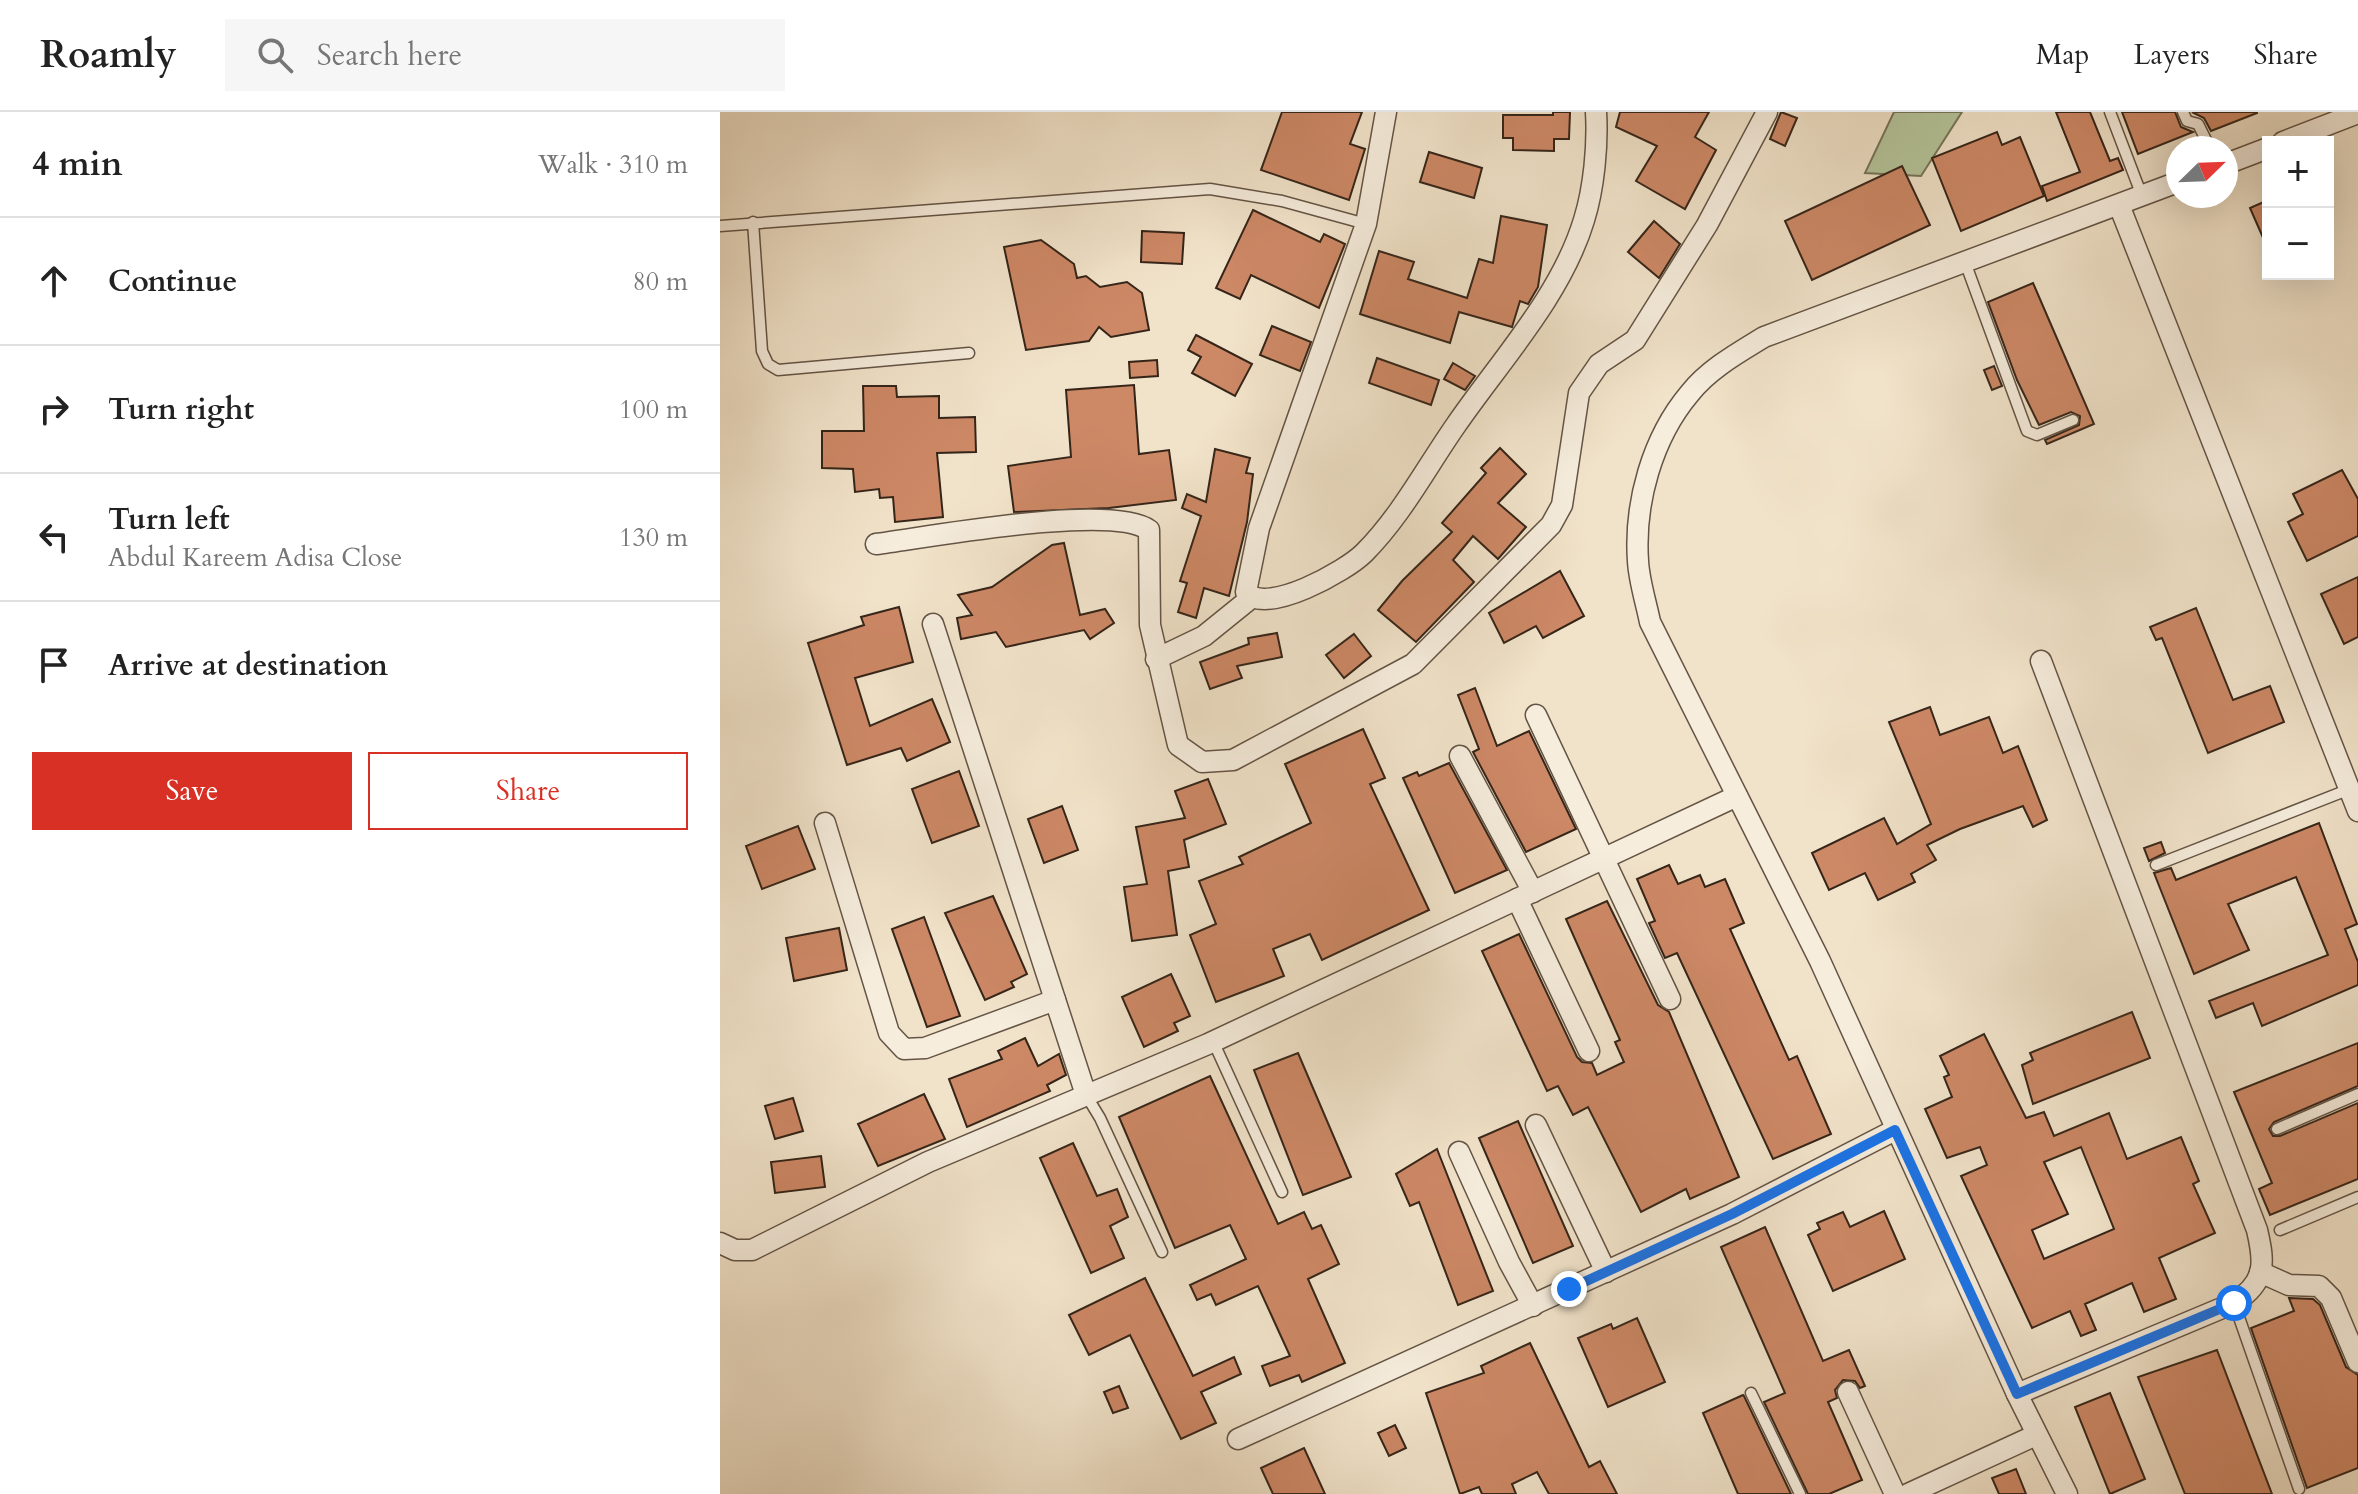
<!DOCTYPE html>
<html lang="en">
<head>
<meta charset="utf-8">
<style>
  body { margin:0; font-family:Cardo,serif; background:#f6f6f6; color:#222 }
  .controls { position:absolute; right:24px; top:24px; display:grid; overflow:hidden; border-radius:0px; box-shadow:0 8px 32px #0002 }
  .controls button { width:72px; height:72px; display:grid; place-items:center; padding:0; border:0; border-bottom:2px solid #e0e0e0; background:#fff; color:#222; font:40px sans-serif }
  .compass { position:absolute; left:1446px; top:24px; width:72px; height:72px; border-radius:50%; background:#fff; box-shadow:0 8px 32px #0002; rotate:67deg }
  .stop { position:absolute; width:24px; height:24px; margin:-18px; border:6px solid #1a73e8; border-radius:50%; background:#fff }
  .stop.end { background:#1a73e8; border-color:#fff; box-shadow:0 2px 8px #0008 }
  .list { margin:0; padding:0; list-style:none }
  h2 { display:flex; justify-content:space-between; align-items:center; height:104px; margin:0; padding:0 32px; font-size:34px }
  h2 small { font-size:26px; font-weight:400; color:#767676 }
  .list li { display:grid; grid-template-columns:52px 1fr auto; gap:24px; align-items:center; box-sizing:border-box; height:128px; padding:0 32px; border-top:2px solid #e0e0e0 }
  .list b { display:block; font-size:30px; white-space:nowrap }
  .list p { margin:0; font-size:26px; white-space:nowrap; color:#767676 }
  .list em { font-size:26px; font-style:normal; color:#767676 }
  .actions { display:flex; gap:16px; padding:24px 32px }
  .actions a { flex:1; padding:18px 0; border:2px solid #d93025; border-radius:0px; text-align:center; font-size:28px; color:#d93025 }
  .actions .main { background:#d93025; color:#fff }
  .icon { flex:none; width:44px; height:44px; fill:none; stroke:currentColor; stroke-width:2; stroke-linecap:round; stroke-linejoin:round }
  .map { position:relative; flex:none; width:1638px; height:1382px; overflow:hidden }
  header { display:flex; align-items:center; gap:48px; box-sizing:border-box; height:112px; padding:0 40px; background:#fff; border-bottom:2px solid #e0e0e0 }
  header strong { font-size:38px }
  nav { display:flex; gap:44px; margin-inline-start:auto; font-size:28px }
  .search { width:560px; height:72px; background:#f6f6f6; display:flex; align-items:center; gap:20px; box-sizing:border-box; padding:0 28px; border-radius:0px; color:#767676; font-size:30px }
  main { display:flex }
  aside { flex:1; background:#fff }
  .map>svg:first-child { display:block }
  .green { fill:#b5c59b; stroke:#75755a; stroke-width:2 }
  .building { fill:#cd8866; stroke:#352519; stroke-width:2; fill-rule:evenodd }
  .lines { fill:none; stroke-linecap:round; stroke-linejoin:round }
  .service-casing { stroke:#645445; stroke-width:13 }
  .minor-casing { stroke:#645445; stroke-width:23 }
  .service { stroke:#f6eddd; stroke-width:10 }
  .minor { stroke:#f6eddd; stroke-width:20 }
  .route { stroke:#1a73e8; stroke-width:10 }
</style>
</head>
<body>
<header>
<strong>Roamly</strong>
<div class="search"><svg class="icon" aria-label="search" viewBox="0 0 24 24"><circle cx="10" cy="10" r="6"/><path d="M15 15l6 6"/></svg>Search here</div>
<nav><a>Map</a><a>Layers</a><a>Share</a></nav>
</header>
<main>
<aside>
<h2>4 min<small>Walk · 310 m</small></h2>
<ul class="list">
<li><svg class="icon" aria-label="ahead" viewBox="0 0 24 24"><path d="M12 20V5M6 11l6-6 6 6"/></svg><div><b>Continue</b></div><em>80 m</em></li>
<li><svg class="icon" aria-label="right" viewBox="0 0 24 24"><path d="M7 20v-9h11M14 6l5 5-5 5"/></svg><div><b>Turn right</b></div><em>100 m</em></li>
<li><svg class="icon" aria-label="left" viewBox="0 0 24 24"><path d="M17 20v-9H6M10 6l-5 5 5 5"/></svg><div><b>Turn left</b><p>Abdul Kareem Adisa Close</p></div><em>130 m</em></li>
<li><svg class="icon" aria-label="arrive" viewBox="0 0 24 24"><path d="M6 21V4h12l-3 4 3 4H6"/></svg><div><b>Arrive at destination</b></div></li>
</ul>
<div class="actions"><a class="main">Save</a><a>Share</a></div>
</aside>
<div class="map">
<svg width="1638" height="1382" viewBox="0 0 1638 1382">
  <rect width="100%" height="100%" fill="#f1e3ca"/>
  <filter id="stains"><feTurbulence type="fractalNoise" baseFrequency=".0025" numOctaves="4"/><feColorMatrix values="0 0 0 0 .2 0 0 0 0 .09 0 0 0 0 .02 0 0 0 .5 -.17"/></filter>
  <radialGradient id="worn" r=".72"><stop offset=".6" stop-color="#630" stop-opacity="0"/><stop offset="1" stop-color="#630" stop-opacity=".3"/></radialGradient>
  <!-- green -->
  <path class="green" d="M1174,0H1242L1201,64L1145,61Z"/>
  <!-- building -->
  <g class="building">
    <path d="M562,0H642L630,32L645,37L629,88L541,58Z"/>
    <path d="M833,0H850L849,27H834V39L793,38V26H783V3H833Z"/>
    <path d="M900,0H989L975,25L996,38L965,97L916,69L937,34L896,15Z"/>
    <path d="M1061,0L1077,6L1065,34L1050,27Z"/>
    <path d="M1336,0H1370L1390,49L1398,46L1403,58L1327,89L1322,74L1360,60Z"/>
    <path d="M1402,0H1455L1461,15L1473,20L1418,42Z"/>
    <path d="M1472,0H1537V1L1491,19L1484,6Z"/>
    <path d="M1277,20L1282,33L1300,25L1324,84L1241,119L1212,46Z"/>
    <path d="M709,40L762,56L754,86L700,70Z"/>
    <path d="M1182,54L1210,113L1092,168L1065,109Z"/>
    <path d="M1548,88V137L1530,96Z"/>
    <path d="M533,98L600,130L604,122L625,132L599,196L531,163L520,187L496,176Z"/>
    <path d="M781,104L827,113L818,175L808,192L800,189L792,215L739,200L730,231L640,202L659,139L694,150L688,167L747,186L759,147L773,151Z"/>
    <path d="M934,109L960,132L939,166L908,140Z"/>
    <path d="M422,119L464,121L462,152L421,150Z"/>
    <path d="M321,128L354,152L357,166L366,164L380,175L407,170L422,181L429,218L391,225L379,215L369,229L306,238L284,135Z"/>
    <path d="M1313,171L1374,312L1327,332L1325,328L1359,313L1360,304L1351,300L1319,313L1297,268L1268,190Z"/>
    <path d="M552,214L591,230L580,259L540,243Z"/>
    <path d="M476,223L532,252L515,284L472,261L481,245L468,238Z"/>
    <path d="M657,246L719,268L711,293L649,271Z"/>
    <path d="M437,248L438,264L410,266L409,250Z"/>
    <path d="M733,251L755,264L745,278L724,267Z"/>
    <path d="M1274,254L1282,274L1272,278L1264,258Z"/>
    <path d="M414,273L419,342L449,338L456,388L389,396L294,400L288,354L351,345L346,278Z"/>
    <path d="M143,274H176L177,285L219,284V306L255,305L256,340L217,341L223,405L175,410L173,385L160,386L159,377L135,380L133,357L102,356V319H144Z"/>
    <path d="M780,336L806,362L778,391L806,415L778,447L753,424L733,448L754,470L696,530L658,498L682,469L732,420L722,411L766,361L761,356Z"/>
    <path d="M495,337L530,346L526,361L533,362L527,410L509,484L484,476L476,506L458,500L467,471L460,469L481,404L462,396L467,382L486,390Z"/>
    <path d="M1622,358L1638,387V424L1587,449L1568,410L1583,402L1573,382Z"/>
    <path d="M344,431L360,503L385,497L394,511L370,527L364,518L286,535L276,520L241,527L237,506L252,503L238,483L272,475L332,433Z"/>
    <path d="M840,459L864,504L823,526L816,514L784,531L769,501Z"/>
    <path d="M1638,465V525L1624,532L1601,482Z"/>
    <path d="M179,495L193,550L135,566L150,614L212,587L230,630L187,649L181,636L127,653L88,531L144,513L141,505Z"/>
    <path d="M1476,496L1513,588L1550,574L1564,610L1488,641L1442,526L1436,528L1430,515Z"/>
    <path d="M557,521L562,545L517,554L522,566L490,577L480,550L529,532L528,526Z"/>
    <path d="M634,522L651,544L624,566L606,543Z"/>
    <path d="M755,576L777,634L809,619L856,717L806,740L753,640L759,637L738,583Z"/>
    <path d="M1210,595L1220,623L1269,605L1283,641L1298,634L1327,708L1313,715L1303,694L1240,717L1207,733L1216,748L1191,762L1195,770L1158,788L1145,761L1109,778L1092,741L1164,706L1177,732L1211,712L1169,610Z"/>
    <path d="M643,617L665,666L650,672L709,798L602,848L590,822L553,837L564,864L496,890L470,823L496,812L479,769L523,752L519,745L591,711L565,652Z"/>
    <path d="M729,651L787,758L735,781L683,666L697,660L699,664Z"/>
    <path d="M239,659L259,714L212,731L192,677Z"/>
    <path d="M488,667L506,712L464,728L469,755L448,759L457,823L412,829L404,775L427,772L416,715L465,706L455,679Z"/>
    <path d="M342,694L358,738L324,751L308,707Z"/>
    <path d="M1599,711L1637,812L1625,817L1638,850V873L1542,914L1533,891L1496,906L1489,889L1608,843L1576,765L1508,792L1529,838L1474,862L1434,761L1451,756L1456,768Z"/>
    <path d="M78,714L95,757L42,777L26,734Z"/>
    <path d="M1441,730L1445,741L1429,749L1424,736Z"/>
    <path d="M949,753L958,772L980,763L985,775L1005,767L1024,811L1010,817L1069,948L1077,944L1111,1022L1053,1047L957,841L945,846L929,811L935,809L917,767Z"/>
    <path d="M273,784L307,862L291,870L294,875L265,888L225,801Z"/>
    <path d="M887,789L938,893L949,900L1019,1065L970,1087L966,1077L921,1100L868,995L853,1003L838,974L827,979L762,839L799,822L857,945L862,950L872,951L877,963L904,950L895,930L900,928L846,807Z"/>
    <path d="M204,805L240,904L207,915L172,817Z"/>
    <path d="M119,816L127,858L74,869L66,826Z"/>
    <path d="M451,862L470,904L454,911L458,919L424,935L402,885Z"/>
    <path d="M1412,900L1430,946L1313,992L1302,953L1313,948L1310,941Z"/>
    <path d="M1264,922L1306,1006L1324,1000L1334,1024L1389,1001L1407,1047L1461,1025L1479,1069L1473,1072L1495,1121L1439,1146L1456,1187L1424,1200L1412,1171L1365,1192L1376,1218L1361,1224L1350,1199L1312,1216L1241,1064L1267,1053L1260,1035L1227,1046L1205,997L1232,985L1224,965L1229,963L1220,944ZM1361,1035L1394,1117L1324,1147L1312,1118L1348,1102L1324,1050Z"/>
    <path d="M305,926L318,954L339,942L346,963L327,973L330,979L247,1015L229,967L282,947L278,939Z"/>
    <path d="M1638,931V974L1554,1010L1549,1017L1553,1024H1560L1638,991V1067L1550,1103L1539,1077L1552,1071L1514,980Z"/>
    <path d="M578,941L631,1065L583,1083L534,958Z"/>
    <path d="M490,964L558,1112L584,1100L592,1117L601,1113L619,1152L588,1167L625,1251L582,1270L579,1263L550,1274L542,1254L570,1244L538,1174L496,1193L491,1182L477,1188L470,1173L526,1147L510,1113L455,1136L399,1005Z"/>
    <path d="M204,982L225,1027L158,1054L138,1012Z"/>
    <path d="M73,986L83,1019L55,1027L45,994Z"/>
    <path d="M798,1009L853,1134L813,1151L759,1026Z"/>
    <path d="M353,1031L377,1084L397,1077L408,1105L390,1114L404,1146L371,1161L320,1046Z"/>
    <path d="M717,1037L773,1179L738,1193L699,1090L690,1094L676,1062Z"/>
    <path d="M101,1044L105,1075L55,1081L51,1050Z"/>
    <path d="M1164,1099L1185,1147L1113,1179L1088,1123L1100,1117L1097,1111L1123,1100L1130,1115Z"/>
    <path d="M1045,1115L1103,1249L1129,1238L1145,1274L1140,1276L1135,1269L1123,1268L1115,1278L1117,1286L1108,1290L1142,1368L1109,1382H1088L1044,1290L1065,1281L1001,1135Z"/>
    <path d="M425,1166L473,1264L514,1245L521,1262L481,1280L496,1311L461,1327L410,1223L369,1243L349,1203Z"/>
    <path d="M1569,1186L1593,1187L1600,1193L1626,1255L1638,1263V1356L1587,1376L1531,1216L1574,1199Z"/>
    <path d="M917,1206L945,1270L888,1295L858,1226L891,1212L893,1217Z"/>
    <path d="M810,1231L869,1355L880,1349L897,1382H829L817,1360L792,1372L796,1382H762L759,1375L740,1382L706,1281L764,1261L761,1254Z"/>
    <path d="M1497,1238L1552,1382H1465L1418,1265Z"/>
    <path d="M399,1274L408,1296L393,1301L384,1280Z"/>
    <path d="M1390,1281L1425,1367L1390,1382L1355,1295Z"/>
    <path d="M1023,1283L1024,1284L1071,1382H1018L983,1301Z"/>
    <path d="M675,1313L686,1336L669,1344L658,1321Z"/>
    <path d="M584,1336L605,1382H553L541,1356Z"/>
    <path d="M1296,1357L1306,1382H1279L1272,1366Z"/>
  </g>
  <g class="lines">
    <defs>
      <g id="service">
        <path d="M1390,0L1422,84"/>
        <path d="M1463,0L1467,9L1478,12L1490,36"/>
        <path d="M33,110L42,239L48,252L58,258L249,241"/>
        <path d="M0,114L490,77L562,89L646,112"/>
        <path d="M1245,150L1307,319L1317,323L1353,308"/>
        <path d="M1436,753L1630,677"/>
        <path d="M493,929L562,1080"/>
        <path d="M366,983L380,1006L442,1140"/>
        <path d="M1557,1017L1638,982"/>
        <path d="M1560,1118L1638,1085"/>
        <path d="M1514,1191L1579,1377"/>
        <path d="M1031,1281L1080,1382"/>
      </g>
      <g id="minor">
        <path d="M666,0L646,112L539,416L526,480C546,504 626,459 644,441C681,404 706,356 736,313C780,249 841,184 864,108C874,76 878,33 876,0"/>
        <path d="M1563,30L1638,1"/>
        <path d="M1506,52L1548,36"/>
        <path d="M1399,93L1638,699"/>
        <path d="M156,432C210,425 391,391 429,418L430,513L458,633L482,650L513,648L693,552L831,413L842,393L859,281L879,252L915,228L987,113L1047,0"/>
        <path d="M213,512L366,983"/>
        <path d="M436,547L484,524L531,486"/>
        <path d="M816,603L950,887"/>
        <path d="M740,644L813,780"/>
        <path d="M105,711L169,921L184,937L205,936L335,888"/>
        <path d="M797,787L869,939"/>
        <path d="M816,1013L886,1160"/>
        <path d="M739,1040L789,1150L813,1194"/>
        <path d="M0,1131L15,1138H32L208,1050L488,932L1017,684"/>
        <path d="M1540,1160L1569,1173L1599,1174L1611,1186L1638,1250"/>
        <path d="M1128,1280L1175,1382"/>
        <path d="M1297,1282L1514,1191C1546,1170 1545,1152 1537,1118L1321,549"/>
        <path d="M518,1327L1012,1102L1175,1018"/>
        <path d="M1188,1382L1316,1323"/>
        <path d="M1347,1382L1297,1282L1100,849L930,510C926,490 919,469 918,449C914,391 932,326 970,281C989,257 1018,241 1044,225L1458,70"/>
      </g>
    </defs>
    <!-- service casing -->
    <use href="#service" class="service-casing"/>
    <!-- minor casing -->
    <use href="#minor" class="minor-casing"/>
    <!-- service -->
    <use href="#service" class="service"/>
    <!-- minor -->
    <use href="#minor" class="minor"/>
  </g>
  <g class="lines">
    <!-- route -->
    <path class="route" d="M849,1177L1012,1102L1175,1018L1297,1282L1514,1191"/>
  </g>
  <rect width="100%" height="100%" filter="url(#stains)"/>
  <rect width="100%" height="100%" fill="url(#worn)"/>
</svg>
<div class="controls">
<button>+</button>
<button>−</button>
</div>
<svg class="compass" viewBox="-18 -18 36 36"><path d="M0-13l5 13h-10z" fill="#e53935"/><path d="M0 13l5-13h-10z" fill="#767676"/></svg>
<div class="stop" style="left:1514px;top:1191px"></div>
<div class="stop end" style="left:849px;top:1177px"></div>
</div>
</main>
</body>
</html>
